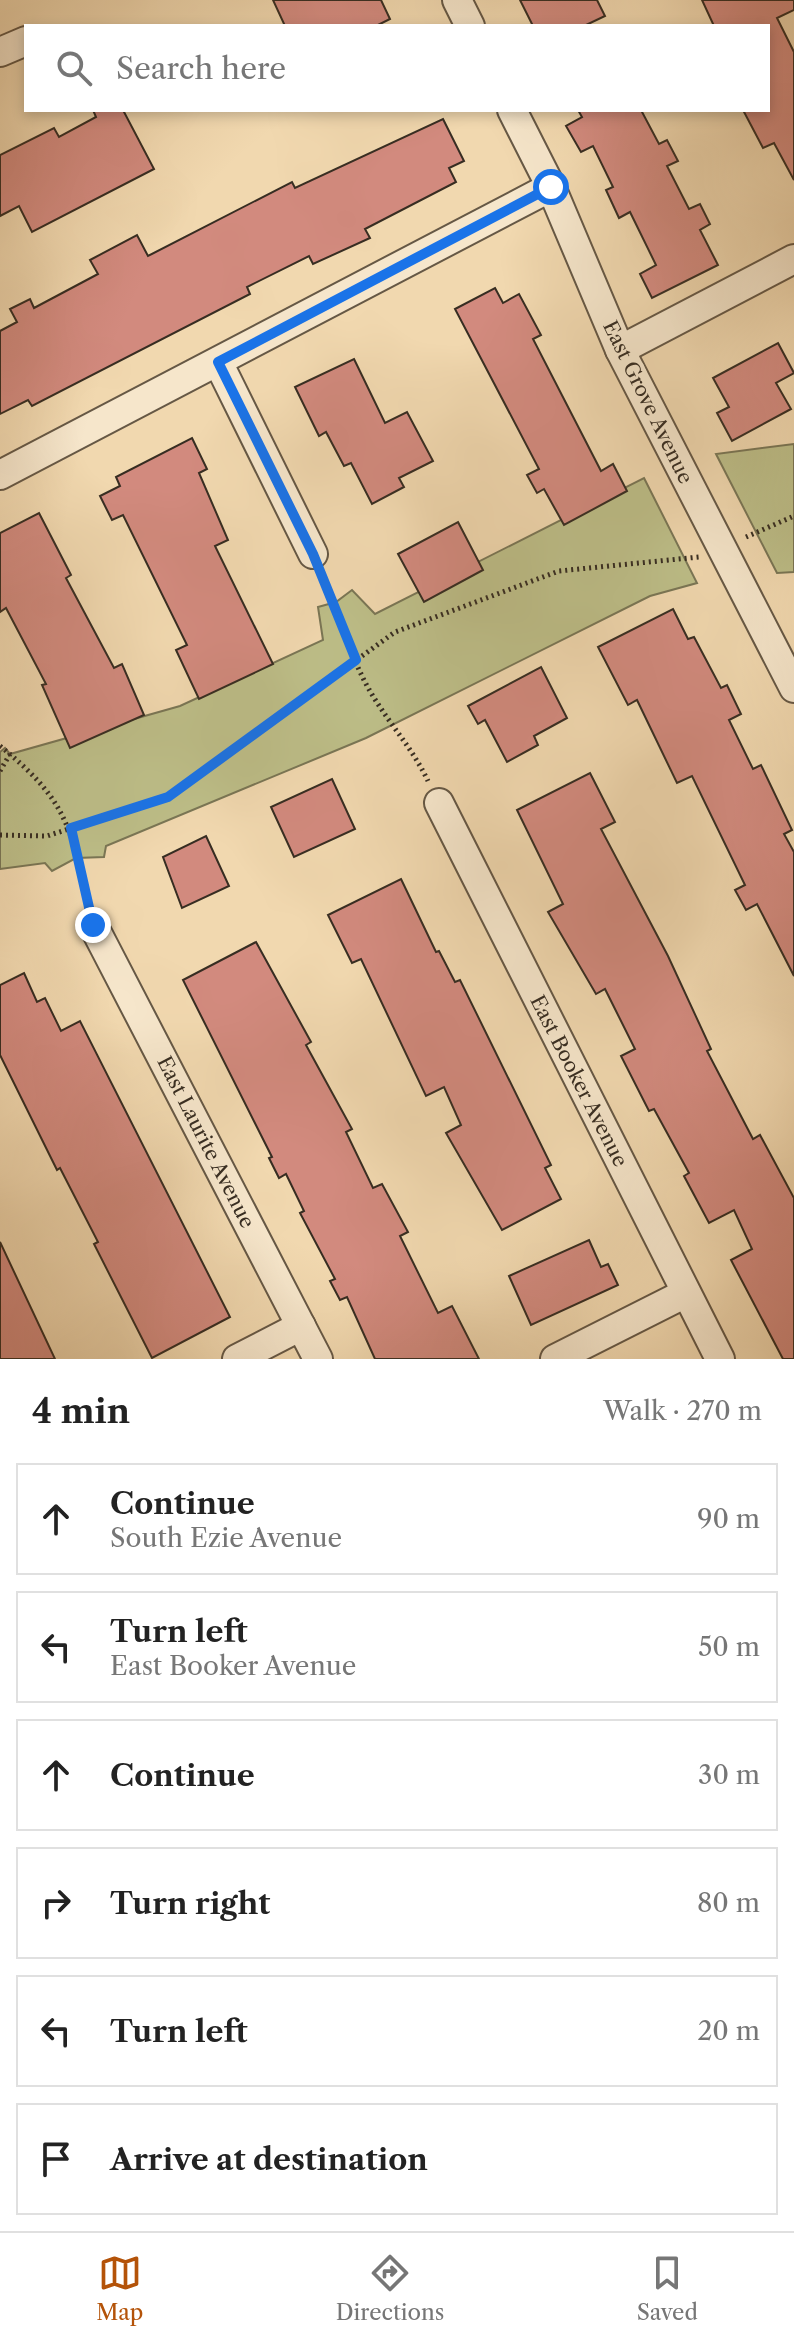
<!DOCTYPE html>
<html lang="en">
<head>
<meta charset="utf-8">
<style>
  body { margin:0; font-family:"Libre Caslon Text",serif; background:#f6f6f6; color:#222 }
  .stop { position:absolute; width:24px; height:24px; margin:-18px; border:6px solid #1a73e8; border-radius:50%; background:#fff }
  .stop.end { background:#1a73e8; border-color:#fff; box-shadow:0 2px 8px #0008 }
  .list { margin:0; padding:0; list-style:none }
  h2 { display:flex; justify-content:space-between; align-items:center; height:104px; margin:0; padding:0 32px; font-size:34px }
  h2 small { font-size:26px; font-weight:400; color:#767676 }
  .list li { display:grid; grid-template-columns:52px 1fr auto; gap:24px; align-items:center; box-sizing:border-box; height:112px; margin:0 16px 16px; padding:0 16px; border:2px solid #e0e0e0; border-radius:0px }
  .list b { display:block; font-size:30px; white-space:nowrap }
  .list p { margin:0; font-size:26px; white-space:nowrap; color:#767676 }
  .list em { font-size:26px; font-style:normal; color:#767676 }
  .icon { flex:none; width:44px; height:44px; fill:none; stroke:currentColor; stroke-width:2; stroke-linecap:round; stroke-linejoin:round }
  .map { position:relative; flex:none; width:794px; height:1359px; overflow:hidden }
  .search { position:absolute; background:#fff; box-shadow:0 4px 12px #0003; left:24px; right:24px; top:24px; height:88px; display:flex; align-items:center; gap:20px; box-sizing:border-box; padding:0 28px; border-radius:0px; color:#767676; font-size:30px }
  .sheet { height:872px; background:#fff }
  nav { display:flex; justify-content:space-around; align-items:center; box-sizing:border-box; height:112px; border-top:2px solid #e0e0e0; background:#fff; font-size:22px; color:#767676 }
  nav a { display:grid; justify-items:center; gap:4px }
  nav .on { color:#b45309 }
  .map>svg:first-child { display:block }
  .green { fill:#bdbe88; stroke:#7a7655; stroke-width:2 }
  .building { fill:#d28a7e; stroke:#372d22; stroke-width:2 }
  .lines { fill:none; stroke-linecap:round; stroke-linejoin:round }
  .minor-casing { stroke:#665845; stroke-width:32 }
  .path { stroke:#372d22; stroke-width:5; stroke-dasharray:2 4; stroke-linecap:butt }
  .minor { stroke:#f6e6cb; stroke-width:28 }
  .route { stroke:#1a73e8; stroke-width:10 }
  .labels { text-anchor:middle; stroke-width:8; stroke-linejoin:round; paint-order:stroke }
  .street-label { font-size:20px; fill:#372d22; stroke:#f6e6cb }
</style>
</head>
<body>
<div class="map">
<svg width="794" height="1359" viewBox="0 0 794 1359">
  <rect width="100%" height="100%" fill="#f1d8af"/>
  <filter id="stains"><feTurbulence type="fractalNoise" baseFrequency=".0025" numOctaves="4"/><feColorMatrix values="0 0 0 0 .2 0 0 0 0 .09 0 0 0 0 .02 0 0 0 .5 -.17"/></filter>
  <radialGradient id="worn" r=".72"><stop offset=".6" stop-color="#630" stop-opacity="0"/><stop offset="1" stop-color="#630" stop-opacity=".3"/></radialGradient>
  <!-- green -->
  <g class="green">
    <path d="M794,444V572L777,573L716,454Z"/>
    <path d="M644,478L697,583L650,596L366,738L106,846L104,857L76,858L52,871L45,863L0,869V752L5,748L10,754L180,706L323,640L318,607L336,602L352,590L375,614Z"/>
  </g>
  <!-- building -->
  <g class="building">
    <path d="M273,0H381L390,19L376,26H285Z"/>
    <path d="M520,0H597L605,16L584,26H533Z"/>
    <path d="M702,0H794V10L777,18L794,52V180L774,143L763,148L743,110H768V26H714Z"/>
    <path d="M93,110H123L154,169L32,232L19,206L0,216V155L54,128L59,137L96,117Z"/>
    <path d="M578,110H641L659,144L667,140L678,161L667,166L689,209L700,204L710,224L700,230L718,265L652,298L640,274L656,265L630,212L619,218L606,190L613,187L593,146L581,152L566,126L582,117Z"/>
    <path d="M443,119L464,161L449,168L456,182L365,229L370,238L313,264L309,256L247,287L250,294L32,406L28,400L0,414V331L17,322L10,309L30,299L34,308L98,274L90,260L137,235L148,256L292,182L295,188Z"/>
    <path d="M495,288L503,303L519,294L541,335L533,339L601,471L613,464L627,491L564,525L544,489L537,493L527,475L539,469L455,309Z"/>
    <path d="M778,343L794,373L776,383L791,409L732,441L717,413L729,407L713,378Z"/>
    <path d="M354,359L385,423L407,412L433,461L399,478L404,487L372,504L351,463L344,466L326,432L319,436L295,387Z"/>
    <path d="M192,438L207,469L199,473L228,540L215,546L273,664L199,699L176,650L187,645L123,515L112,520L100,496L120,486L116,477Z"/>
    <path d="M39,513L71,575L66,578L114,668L122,664L144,715L70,748L42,685L46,684L6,608L0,612V533Z"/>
    <path d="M458,522L483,570L424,602L398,554Z"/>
    <path d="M673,609L688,639L694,637L721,688L727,685L741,714L729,720L753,769L761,765L792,830L784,834L794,852V976L757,904L746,910L735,890L745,885L692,776L677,783L637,700L628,705L598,647Z"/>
    <path d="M541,667L567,718L534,736L538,745L507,762L485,720L478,724L468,706Z"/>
    <path d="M590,773L615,822L601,829L668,956L711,1049L707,1051L753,1139L760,1135L794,1198V1359H783L731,1260L752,1249L734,1210L709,1223L684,1176L689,1173L654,1109L649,1111L621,1056L635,1049L605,989L596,994L548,912L563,904L517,810Z"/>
    <path d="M332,779L355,829L294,857L271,807Z"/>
    <path d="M206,836L229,886L182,908L163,857Z"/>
    <path d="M401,879L436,952L439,951L455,982L460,980L551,1165L545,1168L561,1199L502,1230L446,1133L461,1125L444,1087L426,1096L361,959L352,963L328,915Z"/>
    <path d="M256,942L311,1042L306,1045L352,1129L346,1132L373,1188L382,1184L408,1232L400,1236L438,1313L452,1306L479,1359H375L347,1297L340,1300L330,1281L335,1279L300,1213L304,1211L286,1174L279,1178L269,1158L272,1157L183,980Z"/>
    <path d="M24,973L37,1002L45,998L61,1031L80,1021L230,1317L152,1358L94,1244L98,1242L60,1168L57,1170L0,1055V985Z"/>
    <path d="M589,1240L601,1267L608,1264L618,1285L531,1325L509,1276Z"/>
    <path d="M0,1242L55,1359H0Z"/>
  </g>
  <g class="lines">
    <defs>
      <g id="minor">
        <path d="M457,0L470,26"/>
        <path d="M0,52L26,41"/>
        <path d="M512,110L551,187L620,350L794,688"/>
        <path d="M620,350L794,259"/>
        <path d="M218,362L313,554"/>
        <path d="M0,475L551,187"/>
        <path d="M439,803L720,1359"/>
        <path d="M93,925L318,1359"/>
        <path d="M237,1359L301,1326"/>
        <path d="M555,1359L686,1293"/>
      </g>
    </defs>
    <!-- minor casing -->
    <use href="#minor" class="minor-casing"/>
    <!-- path -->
    <g class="path">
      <path d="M746,537L794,516"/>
      <path d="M323,578C338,612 348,649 365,682C383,717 411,745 428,781"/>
      <path d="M0,746C64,798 70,823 88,901"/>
      <path d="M0,771L10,754"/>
      <path d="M0,835L47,836L168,797L395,632L559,571L699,557"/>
    </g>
    <!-- minor -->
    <use href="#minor" class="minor"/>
  </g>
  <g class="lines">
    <!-- route -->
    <path class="route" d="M93,925L71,828L168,797L356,660L313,554L218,362L551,187"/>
  </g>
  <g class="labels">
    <!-- street labels -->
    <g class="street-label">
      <text transform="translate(648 402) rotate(64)" y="7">East Grove Avenue</text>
      <text transform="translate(579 1081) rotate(63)" y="7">East Booker Avenue</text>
      <text transform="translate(206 1142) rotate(63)" y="7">East Laurite Avenue</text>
    </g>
  </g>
  <rect width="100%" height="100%" filter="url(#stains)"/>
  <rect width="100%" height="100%" fill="url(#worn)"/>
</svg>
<div class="stop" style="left:551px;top:187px"></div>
<div class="stop end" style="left:93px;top:925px"></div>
<div class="search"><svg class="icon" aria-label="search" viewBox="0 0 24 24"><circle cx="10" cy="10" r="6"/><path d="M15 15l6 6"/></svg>Search here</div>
</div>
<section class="sheet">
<h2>4 min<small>Walk · 270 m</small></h2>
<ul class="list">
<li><svg class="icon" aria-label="ahead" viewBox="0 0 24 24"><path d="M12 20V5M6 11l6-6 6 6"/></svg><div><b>Continue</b><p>South Ezie Avenue</p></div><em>90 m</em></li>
<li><svg class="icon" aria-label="left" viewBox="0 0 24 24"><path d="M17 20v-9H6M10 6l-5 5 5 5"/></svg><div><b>Turn left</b><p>East Booker Avenue</p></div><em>50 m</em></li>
<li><svg class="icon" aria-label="ahead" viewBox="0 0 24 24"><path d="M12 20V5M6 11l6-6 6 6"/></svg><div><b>Continue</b></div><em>30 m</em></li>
<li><svg class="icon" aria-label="right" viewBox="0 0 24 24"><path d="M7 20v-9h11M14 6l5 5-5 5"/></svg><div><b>Turn right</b></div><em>80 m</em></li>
<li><svg class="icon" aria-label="left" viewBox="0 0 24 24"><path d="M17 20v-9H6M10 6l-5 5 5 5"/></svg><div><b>Turn left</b></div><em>20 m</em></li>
<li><svg class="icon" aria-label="arrive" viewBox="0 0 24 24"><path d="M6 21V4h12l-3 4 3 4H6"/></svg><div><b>Arrive at destination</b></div></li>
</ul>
</section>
<nav>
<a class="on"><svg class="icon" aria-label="map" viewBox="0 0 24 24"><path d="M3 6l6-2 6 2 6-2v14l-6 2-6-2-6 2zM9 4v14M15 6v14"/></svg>Map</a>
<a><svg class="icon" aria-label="directions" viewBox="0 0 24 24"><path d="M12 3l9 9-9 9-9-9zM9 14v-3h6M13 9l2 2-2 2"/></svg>Directions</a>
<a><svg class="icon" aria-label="saved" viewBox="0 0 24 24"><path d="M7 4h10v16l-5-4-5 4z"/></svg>Saved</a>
</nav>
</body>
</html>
